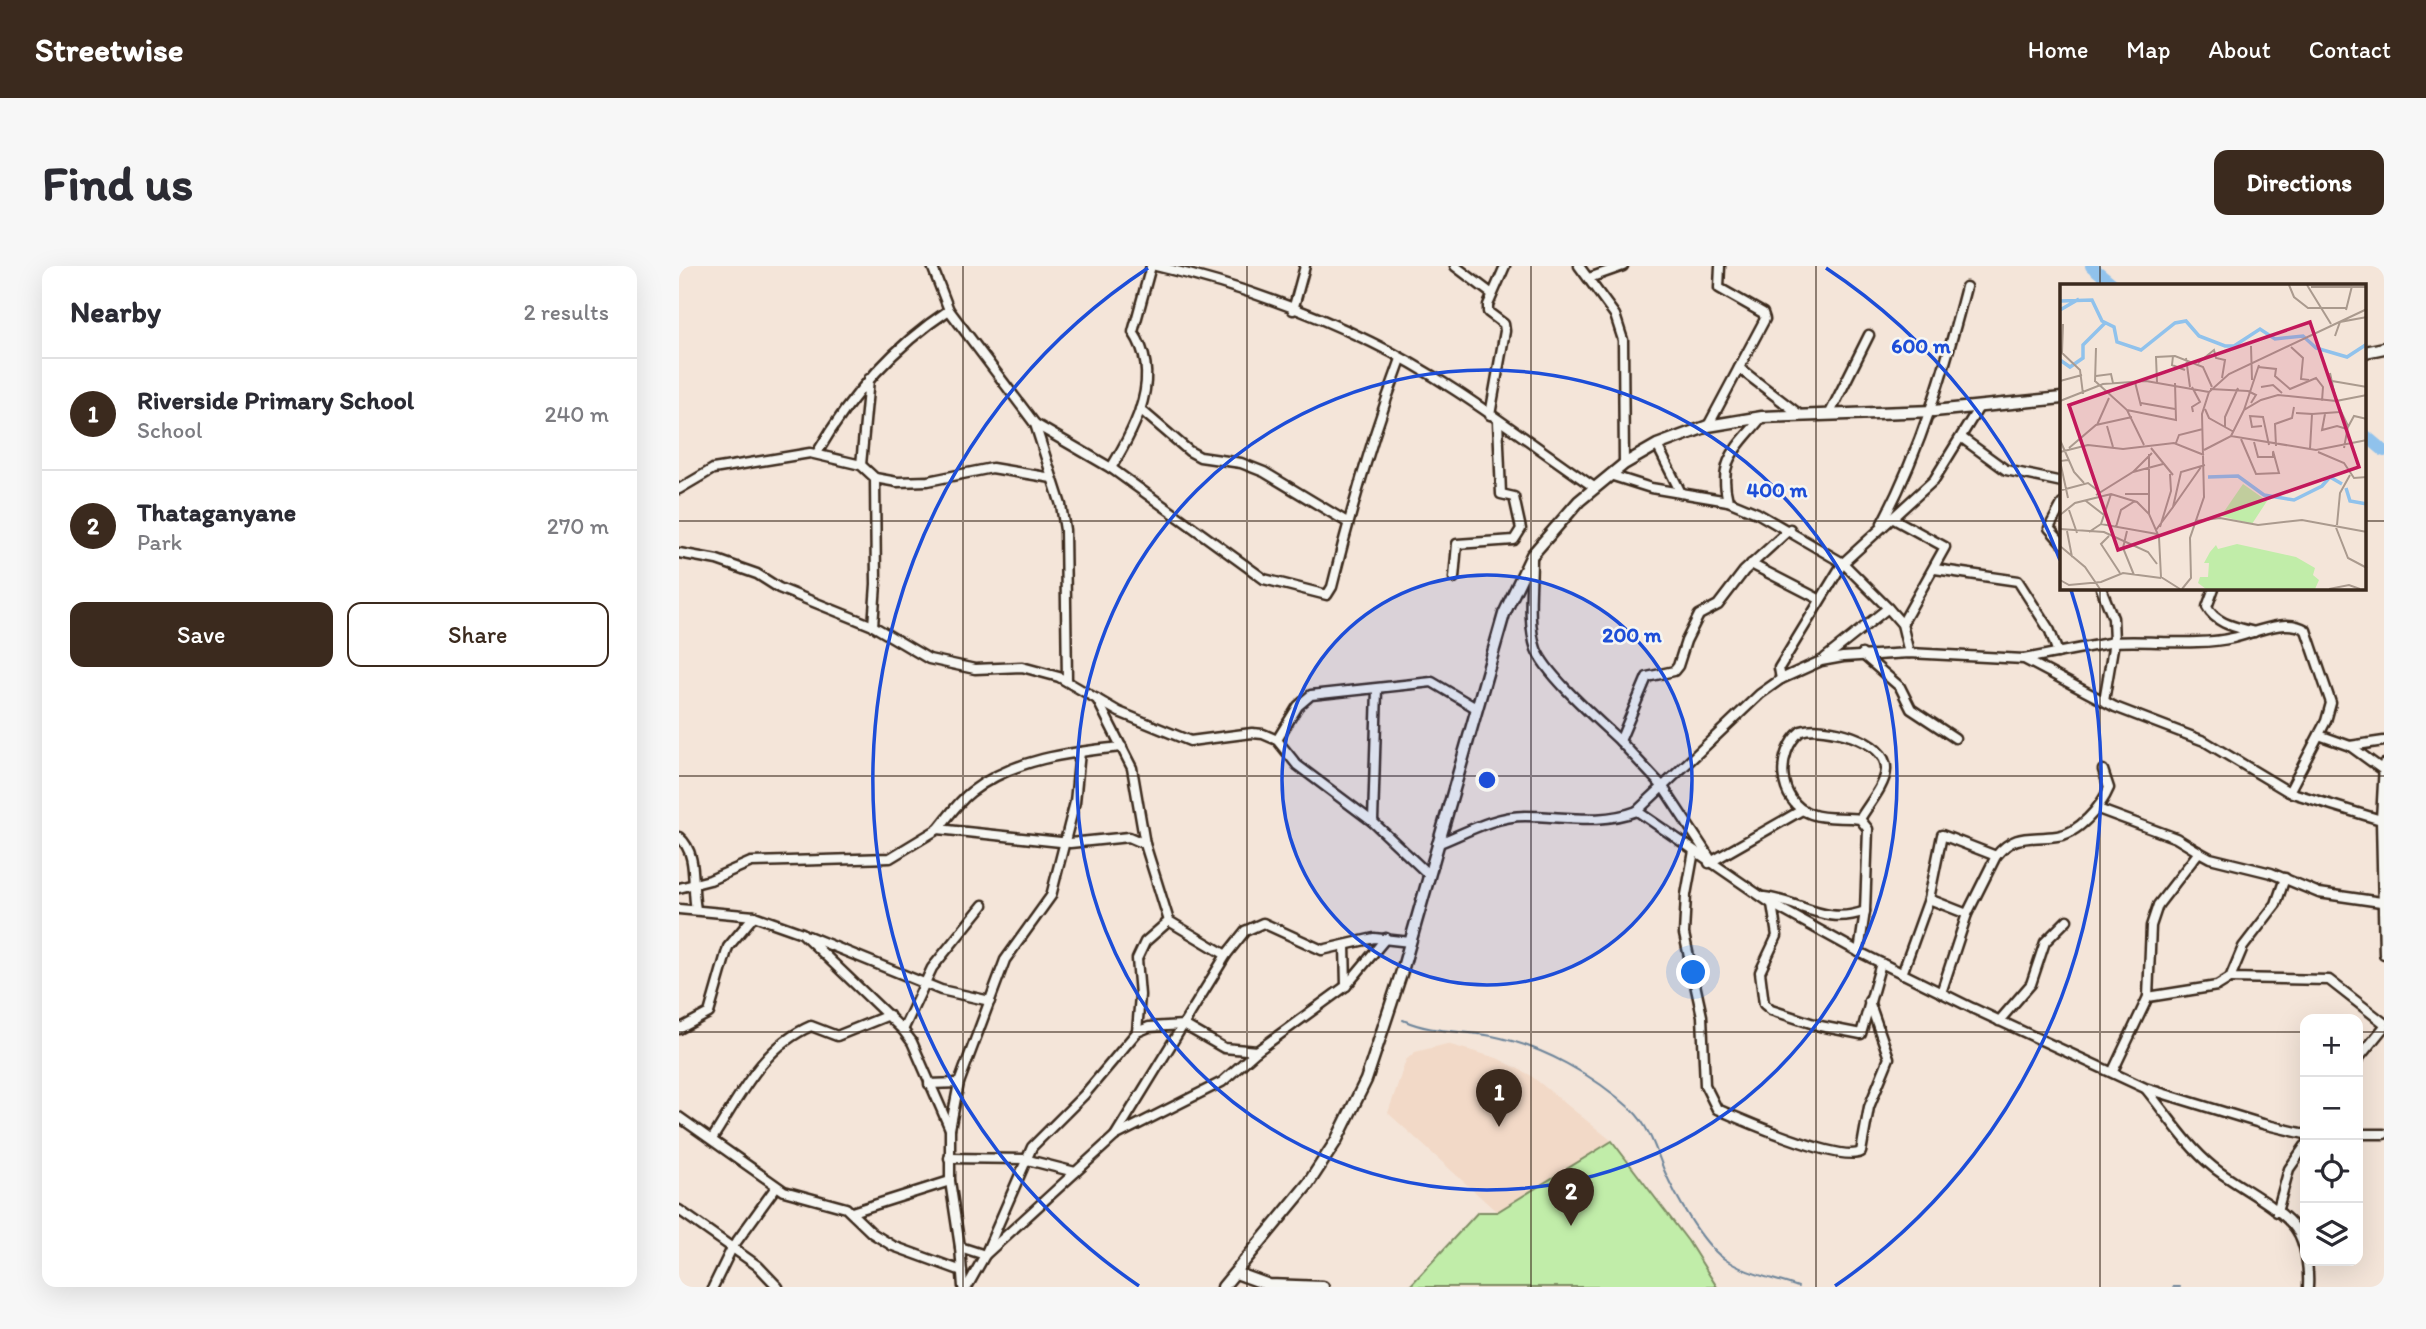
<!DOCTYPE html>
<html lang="en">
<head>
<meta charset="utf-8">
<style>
  body { margin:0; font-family:Itim,sans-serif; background:#f7f7f7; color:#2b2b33 }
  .controls { position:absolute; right:21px; bottom:21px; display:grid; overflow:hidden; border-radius:14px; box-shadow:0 7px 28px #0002 }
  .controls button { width:63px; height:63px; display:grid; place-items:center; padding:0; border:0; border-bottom:2px solid #e1e1e2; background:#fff; color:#2b2b33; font:35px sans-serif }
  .you { position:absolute; left:1015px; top:707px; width:24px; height:24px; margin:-18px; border:5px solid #fff; border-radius:50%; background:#1a73e8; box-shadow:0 0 0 10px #1a73e833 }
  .badge { display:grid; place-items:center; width:46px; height:46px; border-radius:50%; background:#3b2a1e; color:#fff; font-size:23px; font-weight:700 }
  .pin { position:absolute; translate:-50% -58px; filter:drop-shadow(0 2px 4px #0008) }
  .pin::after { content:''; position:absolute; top:37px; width:24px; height:21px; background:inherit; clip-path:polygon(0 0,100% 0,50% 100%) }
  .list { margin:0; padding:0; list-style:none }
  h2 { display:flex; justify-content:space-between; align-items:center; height:91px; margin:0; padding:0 28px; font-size:30px }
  h2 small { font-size:23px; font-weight:400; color:#7c7c81 }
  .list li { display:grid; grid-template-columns:46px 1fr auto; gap:21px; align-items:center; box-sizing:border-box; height:112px; padding:0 28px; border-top:2px solid #e1e1e2 }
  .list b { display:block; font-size:26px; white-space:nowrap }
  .list p { margin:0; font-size:23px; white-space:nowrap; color:#7c7c81 }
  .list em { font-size:23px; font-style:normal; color:#7c7c81 }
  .actions { display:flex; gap:14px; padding:21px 28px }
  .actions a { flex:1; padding:16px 0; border:2px solid #3b2a1e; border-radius:14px; text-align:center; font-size:24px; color:#3b2a1e }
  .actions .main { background:#3b2a1e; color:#fff }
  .icon { flex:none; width:38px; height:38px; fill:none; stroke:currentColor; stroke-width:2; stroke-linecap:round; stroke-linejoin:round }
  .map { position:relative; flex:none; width:1705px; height:1021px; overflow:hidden; border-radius:14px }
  header { display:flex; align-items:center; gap:42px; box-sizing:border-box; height:98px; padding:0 35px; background:#3b2a1e; color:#fff }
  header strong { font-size:33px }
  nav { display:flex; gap:38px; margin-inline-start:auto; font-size:24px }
  .intro { display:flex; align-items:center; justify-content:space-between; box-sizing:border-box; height:168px; padding:0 42px }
  h1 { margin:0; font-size:49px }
  .button { padding:18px 32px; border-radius:14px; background:#3b2a1e; color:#fff; font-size:24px; font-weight:700 }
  main { display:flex; gap:42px; padding:0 42px }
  aside { flex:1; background:#fff; border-radius:14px; box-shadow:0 7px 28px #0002 }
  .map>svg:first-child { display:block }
  .built { fill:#f2d9c7 }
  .green { fill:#c1eda9; stroke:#7e8c64; stroke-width:2 }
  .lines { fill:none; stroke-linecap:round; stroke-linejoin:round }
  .stream { stroke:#6e859a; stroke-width:2 }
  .river { stroke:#90c2ec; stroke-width:12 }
  .minor-casing { stroke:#3b2a1e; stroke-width:13 }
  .tertiary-casing { stroke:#3b2a1e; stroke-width:15 }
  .minor { stroke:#f6f6f2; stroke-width:8 }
  .tertiary { stroke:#f6f6f2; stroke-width:10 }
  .grid { fill:none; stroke:#3b2a1e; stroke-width:2; stroke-opacity:0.55 }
  .ring { fill:none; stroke:#1d4ed8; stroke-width:3.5 }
  .inset-river { fill:none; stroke:#90c2ec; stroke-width:3.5 }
  .inset-road { fill:none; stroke:#aa9a8e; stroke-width:2 }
  .view { fill:#c2185b; fill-opacity:0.15; stroke:#c2185b; stroke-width:3.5 }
  .inset-edge { fill:none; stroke:#3b2a1e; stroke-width:3.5 }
  .centre { fill:#1d4ed8; stroke:#f6f6f2; stroke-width:3.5 }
  .ring-label { font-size:21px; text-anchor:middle; font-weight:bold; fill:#1d4ed8; stroke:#f6f6f2; stroke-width:5; stroke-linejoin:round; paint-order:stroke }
</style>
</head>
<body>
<header>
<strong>Streetwise</strong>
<nav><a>Home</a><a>Map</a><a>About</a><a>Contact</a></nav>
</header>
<div class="intro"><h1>Find us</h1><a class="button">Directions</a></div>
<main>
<aside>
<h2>Nearby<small>2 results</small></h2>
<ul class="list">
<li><span class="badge">1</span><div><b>Riverside Primary School</b><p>School</p></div><em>240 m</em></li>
<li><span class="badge">2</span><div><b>Thataganyane</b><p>Park</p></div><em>270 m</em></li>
</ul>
<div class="actions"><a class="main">Save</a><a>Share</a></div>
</aside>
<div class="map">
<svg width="1705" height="1021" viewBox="0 0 1705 1021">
  <rect width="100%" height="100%" fill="#f4e5d9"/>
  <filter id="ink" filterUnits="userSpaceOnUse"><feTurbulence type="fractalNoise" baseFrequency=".0143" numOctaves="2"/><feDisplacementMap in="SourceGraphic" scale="14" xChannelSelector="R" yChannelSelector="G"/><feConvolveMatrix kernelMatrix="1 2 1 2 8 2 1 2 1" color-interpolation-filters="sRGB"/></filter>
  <g filter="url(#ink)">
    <!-- built -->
    <path class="built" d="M768,778L818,792L851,809L933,875L818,946L709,847L727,794L736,786Z"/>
    <!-- green -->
    <path class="green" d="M933,875L1009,975L1038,1021H730L799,946H818Z"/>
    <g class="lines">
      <!-- stream -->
      <g class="stream">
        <path d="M724,754C752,767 782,764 813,770C863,780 915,809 953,844C970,860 977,884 985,904C996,929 1022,976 1044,992C1066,1008 1094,1012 1119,1021"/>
        <path d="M1494,1021H1501"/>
      </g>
      <!-- river -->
      <g class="river">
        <path d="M1412,0L1435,19"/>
        <path d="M1686,169L1705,185"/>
      </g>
      <defs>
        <g id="minor">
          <path d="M253,0L270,44L356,158L382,239L386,264L388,415"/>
          <path d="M477,0C551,17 623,42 692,76C771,114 842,171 915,221"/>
          <path d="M776,0L813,28"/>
          <path d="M900,0L936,49L944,74L945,198"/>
          <path d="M910,12L944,0"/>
          <path d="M614,44L626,0"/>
          <path d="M1060,102L1121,149"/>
          <path d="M461,143L510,185L521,191L562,197L585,206L668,256"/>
          <path d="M1151,147L1190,69"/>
          <path d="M811,149L826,65L825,58L809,46V39L826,0"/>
          <path d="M356,158L432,202L585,313L648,329L653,321C672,243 694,168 722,93"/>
          <path d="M1029,160L1086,53L1084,47L1040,22L1041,0"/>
          <path d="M1283,172L1327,204L1383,216"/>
          <path d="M978,179L1002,227"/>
          <path d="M138,187C171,130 214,81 270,44"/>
          <path d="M182,199L190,113"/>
          <path d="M432,202C457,161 484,110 454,66L472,0"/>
          <path d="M931,209L972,222L1049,235L1078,247L1164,297L1209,342L1146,392"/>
          <path d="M0,223L34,203L131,187L182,199L196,212L218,216L249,215L313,202L373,212"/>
          <path d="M1049,235C1038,193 1059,181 1083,151"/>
          <path d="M1383,238L1370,262L1383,277"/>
          <path d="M1213,252L1266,281L1223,358"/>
          <path d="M1203,257C1242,183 1266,102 1287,21"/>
          <path d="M0,287L38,294L78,308L100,322L194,360L250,393L296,403L343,401L380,411L440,446L511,475L573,467L584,468L598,474L618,499L694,556L750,609"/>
          <path d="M853,291C853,320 848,356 857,383C867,409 920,455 941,475"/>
          <path d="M1072,298L1140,333"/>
          <path d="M1256,303L1339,315L1371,365L1379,387"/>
          <path d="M775,312L778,278L835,274L842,263L835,231L822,228L819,155"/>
          <path d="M1422,322L1434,352L1435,376C1472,374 1520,380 1554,372C1575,367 1607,351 1627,364L1652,437L1647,455L1610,526"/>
          <path d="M1535,322L1528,341C1537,358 1557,361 1575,366"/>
          <path d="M1209,342L1223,358L1230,387"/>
          <path d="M194,360L197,318L196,212"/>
          <path d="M1183,388L1221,421L1232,443L1276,472"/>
          <path d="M1345,393L1435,376L1425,435"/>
          <path d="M1102,413L1100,402L1164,297L1255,214L1300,141"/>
          <path d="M418,433L453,502L466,578L490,655L547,689"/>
          <path d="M1640,469L1671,480"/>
          <path d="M598,474L619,440L632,429L753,416L797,442"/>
          <path d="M1705,498L1702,554L1705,555"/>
          <path d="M1704,504L1671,480L1705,475"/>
          <path d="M1419,543L1497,572L1520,586L1479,639L1472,660L1469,731L1434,805"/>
          <path d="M958,545L1081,428L1102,413L1142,395L1164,391L1230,387L1345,393L1436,441L1525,475L1610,526L1702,554L1705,688"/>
          <path d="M694,556L698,423"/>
          <path d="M259,563C269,551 279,536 292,526C334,493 391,486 443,481"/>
          <path d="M0,571C20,588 12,620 17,643"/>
          <path d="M758,578C786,567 815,550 846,550C884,550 921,559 958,545L1093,638L1180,686L1293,742L1466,822L1584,858L1626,868"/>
          <path d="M1015,585L1007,629L1005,668L1023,750L1026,819L1038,843C1063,854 1161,897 1182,886L1190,841L1210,792L1190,735"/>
          <path d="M1520,586L1531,592L1592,607L1640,627L1702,636"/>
          <path d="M1032,594L984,521L941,475L968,411L995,405L999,400L1007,375L1020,349L1039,339L1065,305L1111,263"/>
          <path d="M1030,597L1123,544"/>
          <path d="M1606,612L1597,638L1564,681L1551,712L1650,714L1705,757"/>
          <path d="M0,622L31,614L72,596L211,592L259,563L391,577L450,571L466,578"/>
          <path d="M1085,631C1124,636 1146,660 1186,645"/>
          <path d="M1250,633L1288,648L1317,590"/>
          <path d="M1093,638L1098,670L1081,706L1085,738L1092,744L1141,760L1182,768L1202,697"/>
          <path d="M0,643L75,650L123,667L224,764L233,776L271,863V915L281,981L284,1021"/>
          <path d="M129,670L262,724L311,735"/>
          <path d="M666,679L667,720"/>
          <path d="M1180,686L1186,645L1189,563L1181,553C1165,550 1148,554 1132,548C1098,536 1096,486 1122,465C1144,458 1209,474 1207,504C1206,520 1189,539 1181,553"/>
          <path d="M1223,708L1250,633L1263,569L1317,590C1337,566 1351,574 1378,570C1399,568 1422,541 1430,522L1424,504"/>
          <path d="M1262,727L1288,648"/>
          <path d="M1469,731L1538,720L1551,712"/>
          <path d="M1320,755L1352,718L1366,676L1388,654"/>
          <path d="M0,763L30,747L49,681L75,650"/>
          <path d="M224,764L253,702L304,639"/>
          <path d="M458,766L470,761L505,759L545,782L578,785"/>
          <path d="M1679,793L1705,761"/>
          <path d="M250,818L280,817"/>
          <path d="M1467,823C1489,850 1508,880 1534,901C1557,920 1601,940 1617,963C1627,977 1630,1004 1629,1021"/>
          <path d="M0,851L105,925L167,942L193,967L214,980L283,1005"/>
          <path d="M271,863L280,817L326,694L372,630L396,536L401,486"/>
          <path d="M1679,868H1705"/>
          <path d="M436,870L543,816L578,785L667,720L707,672"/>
          <path d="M33,873C61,830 83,781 132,760L158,770L210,749"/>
          <path d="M270,892L345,893L396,906"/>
          <path d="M0,944L79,1000L99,1021"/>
          <path d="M173,946L271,915"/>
          <path d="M1598,946L1610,903L1626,880"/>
          <path d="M281,981L306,989L436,870L547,689L566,665L584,657L643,684L695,672L731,676"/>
          <path d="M34,1021L53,982L97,921"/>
          <path d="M288,1021L306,989L353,881L405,829L458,766L461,729L458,693L466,676L490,655"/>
        </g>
        <g id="tertiary">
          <path d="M1686,86L1705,82"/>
          <path d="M557,1007L590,1019L644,1021"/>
          <path d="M544,1021L629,918L657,875L687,814L723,705L825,348L853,289L900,235L945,198L978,179L1029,160L1083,151L1255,145L1383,132"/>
        </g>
      </defs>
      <!-- minor casing -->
      <use href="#minor" class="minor-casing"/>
      <!-- tertiary casing -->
      <use href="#tertiary" class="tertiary-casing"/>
      <!-- minor -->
      <use href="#minor" class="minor"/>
      <!-- tertiary -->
      <use href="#tertiary" class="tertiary"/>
    </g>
  </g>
  <!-- grid -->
  <path class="grid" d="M284,0V1021M568,0V1021M852,0V1021M1137,0V1021M1421,0V19M0,255H1383M1686,255H1705M1421,322V1021M0,510H1705M0,766H1626M1679,766H1705"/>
  <!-- distance rings -->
  <circle cx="808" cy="514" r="205" fill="#1d4ed8" fill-opacity=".12"/>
  <g class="ring">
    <circle cx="808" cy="514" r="205"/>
    <circle cx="808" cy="514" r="410"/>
    <path d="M460 1020A614 614 0 0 1 469 2M1147 2A614 614 0 0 1 1381 294M1392 324A614 614 0 0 1 1156 1020"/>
  </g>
  <!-- overview -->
  <g transform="translate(1381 18)">
    <rect width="306" height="306" fill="#f4e5d9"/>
    <path d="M183,200L207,217L192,240L161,232ZM177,260L236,273L255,284L253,291L259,296L255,305H146L138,299L140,293H148L149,279H144L150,268L156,261L158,265Z" fill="#c1eda9"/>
    <path class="inset-river" d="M0,17L32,16L42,37L54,43L57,58L81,66L115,39L126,37L139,52L165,62H174L200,45L215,55L243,52L256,64L287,73L307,60M0,26L19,15M0,76L10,83L23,74V61L45,39M148,193L178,192L204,211L234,216L262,202L270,193L282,200M286,204L290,217L307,220"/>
    <path class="inset-road" d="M229,1L234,13L248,24H287M247,1L271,40M251,3H307M286,26L292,2M275,52L280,38L307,33M191,62L192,96M231,63L243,74L241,95L249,96M0,67L20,86L23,110M2,69L3,40M113,72L112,81L125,86M126,74L130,103M138,79L154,66L156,74L165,76L162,94M198,83L216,85L215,92L230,105L256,94L263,103L262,117M270,89L276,117L307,111M36,92L51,90L53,99M0,97L22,91M35,97L67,126L84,161M272,97L307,103M35,98L36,64M75,98L81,122M97,98L96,73L115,72L143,83L152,103M132,103L140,118L132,123L133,128M201,103L213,101L222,109M150,105L188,107L196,111L191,119M0,117L43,100L86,97L149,108M81,119L115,125M145,125L149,134L165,143M67,126L116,136L115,99M184,126L199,81M236,129L252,130L250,165M252,130L280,128M265,130L262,146L277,142L287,145M37,141L49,114M47,142L53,163M202,142L192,143L190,132L203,133L209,161M288,143L294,132L307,135M174,148L165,143V133L178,104M171,152L184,126L201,116L218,111L276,117L288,142L284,164M181,155L196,190L219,189L213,167M0,156L14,188L24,199M194,158L198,173H213V168M116,159L119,151L143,145M216,162L215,140L232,134L234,123M9,164L36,141L72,133M91,164L113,191M144,166L171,152L256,166L307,156M0,168L28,161L63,165L114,159L144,171M258,168L284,179L294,194L307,193M8,176L0,177L8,214M73,188L92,169M2,206L28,199L41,209M65,210H88M36,211L73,188L103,180M26,217L44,231M113,223L141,183M9,226L17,249M89,230V170M0,231L15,219L51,210L77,218L89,230L99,253L101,293L120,305M136,237L160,234L198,241L242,236L307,248M41,240L51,210M275,241L288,274L307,284M277,241L280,209L290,191M56,243L61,226L75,217M100,243L111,207L110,190M0,245L44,248L88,268L97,280M96,246L113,223L121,188L145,181M7,247L12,273M67,247L63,264L74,291M29,248L41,240L97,250M49,252L41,260L60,289M0,262L25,283L40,305M0,296L9,301L41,298L63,289L101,294M122,305L131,294L130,254L144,213L142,130L149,108L169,90L307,25M269,305L289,301L300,305"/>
    <path class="view" d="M250,38L299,183L58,266L9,121Z"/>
    <rect width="306" height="306" class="inset-edge"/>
  </g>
  <circle cx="808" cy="514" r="10" class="centre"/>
  <g class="ring-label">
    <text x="1242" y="87">600 m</text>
    <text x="1098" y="231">400 m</text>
    <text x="953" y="376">200 m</text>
  </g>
</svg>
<div class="controls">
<button>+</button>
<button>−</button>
<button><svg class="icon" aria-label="locate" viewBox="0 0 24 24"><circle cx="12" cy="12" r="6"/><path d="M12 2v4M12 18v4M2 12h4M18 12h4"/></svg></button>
<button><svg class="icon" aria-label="layers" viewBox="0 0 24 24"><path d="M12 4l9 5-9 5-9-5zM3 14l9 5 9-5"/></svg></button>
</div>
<div class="you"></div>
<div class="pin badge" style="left:820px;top:861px">1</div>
<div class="pin badge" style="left:892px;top:960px">2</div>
</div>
</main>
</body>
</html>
